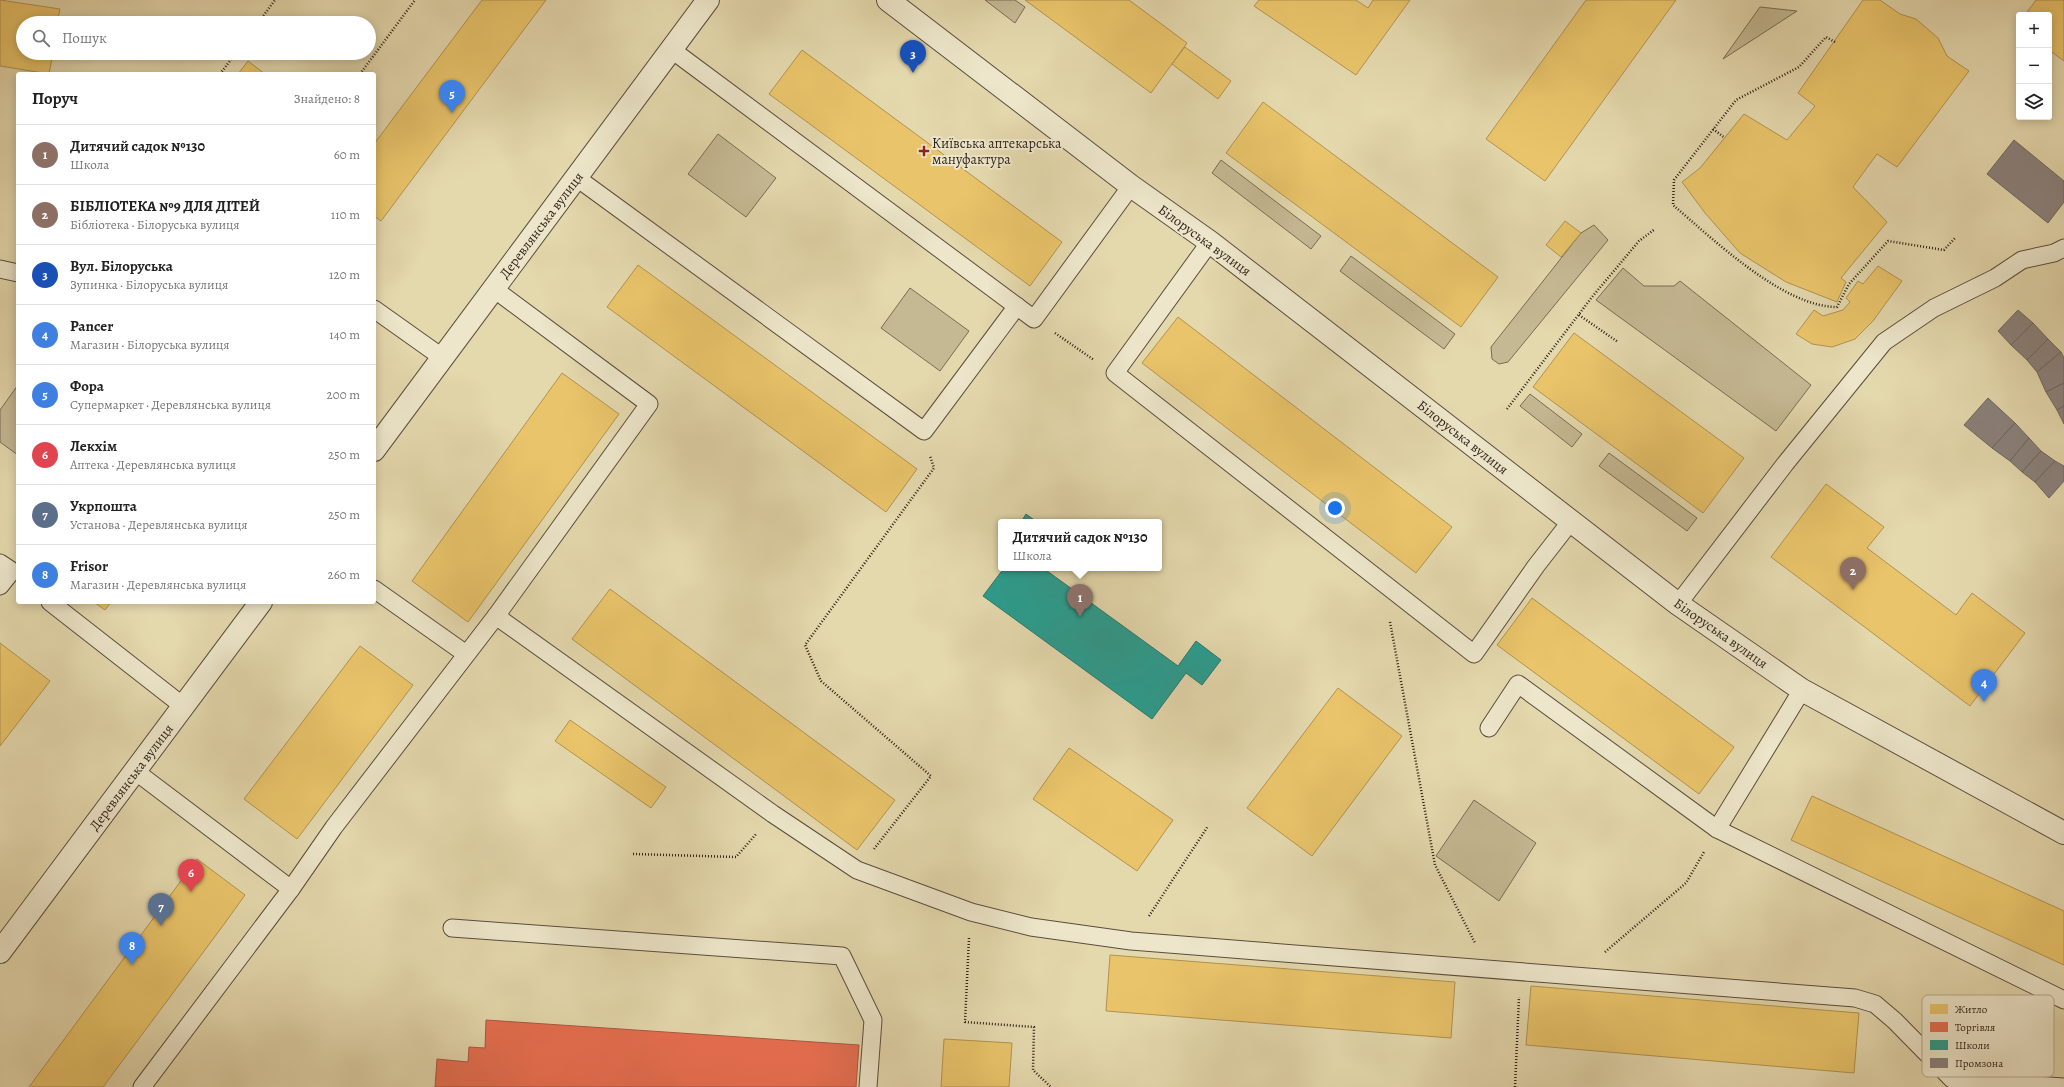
<!DOCTYPE html>
<html lang="uk">
<head>
<meta charset="utf-8">
<style>
  body { margin:0; font-family:Alegreya,serif; background:#f6f6f6; color:#222 }
  .controls { position:absolute; right:12px; top:12px; display:grid; overflow:hidden; border-radius:4px; box-shadow:0 2px 10px #0003 }
  .controls button { width:36px; height:36px; display:grid; place-items:center; padding:0; border:0; border-bottom:1px solid #e0e0e0; background:#fff; color:#222; font:20px sans-serif }
  .you { position:absolute; left:1335px; top:508px; width:14px; height:14px; margin:-10px; border:3px solid #fff; border-radius:50%; background:#1a73e8; box-shadow:0 0 0 6px #1a73e833 }
  .badge { display:grid; place-items:center; width:26px; height:26px; border-radius:50%; background:#ea580c; color:#fff; font-size:13px; font-weight:700 }
  .pin { position:absolute; translate:-50% -33px; filter:drop-shadow(0 1px 2px #0008) }
  .pin::after { content:''; position:absolute; top:21px; width:14px; height:12px; background:inherit; clip-path:polygon(0 0,100% 0,50% 100%) }
  .popup { position:absolute; left:998px; top:519px; width:164px; height:52px; box-sizing:border-box; display:grid; place-content:center; border-radius:4px; background:#fff; filter:drop-shadow(0 1px 3px #0005); font-size:13px; white-space:nowrap; color:#767676 }
  .popup b { font-size:15px; color:#222 }
  .popup::after { content:''; position:absolute; left:50%; top:100%; margin-left:-8px; border:8px solid transparent; border-top-color:#fff }
  .list { margin:0; padding:0; list-style:none }
  h2 { display:flex; justify-content:space-between; align-items:center; height:52px; margin:0; padding:0 16px; font-size:17px }
  h2 small { font-size:13px; font-weight:400; color:#767676 }
  .list li { display:grid; grid-template-columns:26px 1fr auto; gap:12px; align-items:center; box-sizing:border-box; height:60px; padding:0 16px; border-top:1px solid #e0e0e0 }
  .list b { display:block; font-size:15px; white-space:nowrap }
  .list p { margin:0; font-size:13px; white-space:nowrap; color:#767676 }
  .list em { font-size:13px; font-style:normal; color:#767676 }
  .icon { flex:none; width:22px; height:22px; fill:none; stroke:currentColor; stroke-width:2; stroke-linecap:round; stroke-linejoin:round }
  .map { position:relative; flex:none; width:2064px; height:1087px; overflow:hidden }
  .search { position:absolute; background:#fff; box-shadow:0 2px 10px #0003; left:16px; top:16px; width:360px; height:44px; display:flex; align-items:center; gap:10px; box-sizing:border-box; padding:0 14px; border-radius:22px; color:#767676; font-size:15px }
  .panel { position:absolute; background:#fff; box-shadow:0 2px 10px #0003; left:16px; top:72px; width:360px; height:532px; border-radius:4px }
  .map>svg:first-child { display:block }
  .green { fill:#c5b994; stroke:#796c56 }
  .homes { fill:#e9c46a; stroke:#b19251 }
  .shops { fill:#e76f51; stroke:#af5740 }
  .schools { fill:#2a9d8f; stroke:#2b776b }
  .industry { fill:#8a817c; stroke:#6e645e }
  .lines { fill:none; stroke-linecap:round; stroke-linejoin:round }
  .service-casing { stroke:#5b4d3c; stroke-width:19 }
  .minor-casing { stroke:#5b4d3c; stroke-width:24 }
  .path { stroke:#2d1f17; stroke-width:2.5; stroke-dasharray:1 2; stroke-linecap:butt }
  .service { stroke:#ede6ca; stroke-width:17 }
  .minor { stroke:#ede6ca; stroke-width:22 }
  .poi-dot { fill:#8f2418; stroke:#ede6ca; stroke-width:1.5 }
  .labels { text-anchor:middle; stroke-width:4; stroke-linejoin:round; paint-order:stroke }
  .poi-label { font-size:14px; fill:#2d1f17; stroke:#ede6ca; text-anchor:start }
  .street-label { font-size:14px; fill:#2d1f17; stroke:#ede6ca }
  .key { fill:#ede6ca; stroke:#b3aa94; stroke-width:1 }
  .key-label { font-size:11px; fill:#2d1f17 }
</style>
</head>
<body>
<div class="map">
<svg width="2064" height="1087" viewBox="0 0 2064 1087">
  <rect width="100%" height="100%" fill="#e4d8ad"/>
  <filter id="stains"><feTurbulence type="fractalNoise" baseFrequency=".005" numOctaves="4"/><feColorMatrix values="0 0 0 0 .2 0 0 0 0 .09 0 0 0 0 .02 0 0 0 .5 -.17"/></filter>
  <radialGradient id="worn" r=".72"><stop offset=".6" stop-color="#630" stop-opacity="0"/><stop offset="1" stop-color="#630" stop-opacity=".3"/></radialGradient>
  <!-- green -->
  <g class="green">
    <path d="M985,0H1015L1025,7L1015,23Z"/>
    <path d="M1760,7L1797,11L1723,59Z"/>
    <path d="M718,134L776,178L746,217L688,174Z"/>
    <path d="M1221,160L1321,236L1311,249L1212,173Z"/>
    <path d="M1594,225L1608,240L1508,362L1499,364L1492,359L1491,347L1581,233Z"/>
    <path d="M1351,256L1455,334L1444,349L1340,271Z"/>
    <path d="M1623,268L1644,286H1674L1680,281L1811,385L1776,431L1596,300Z"/>
    <path d="M910,288L969,331L940,371L881,328Z"/>
    <path d="M18,385V455L0,442V410Z"/>
    <path d="M1530,394L1582,434L1572,447L1520,406Z"/>
    <path d="M1609,453L1697,518L1687,531L1599,466Z"/>
    <path d="M1474,800L1536,843L1499,901L1436,856Z"/>
  </g>
  <!-- homes -->
  <g class="homes">
    <path d="M0,0L60,9L57,23H23V53H53L49,74L0,66Z"/>
    <path d="M482,0H546L381,221L374,216V144Z"/>
    <path d="M1025,0H1129L1187,43L1151,93Z"/>
    <path d="M1259,0H1356L1368,8L1373,0H1410L1356,75L1254,6Z"/>
    <path d="M1586,0H1676L1545,181L1486,139Z"/>
    <path d="M1863,0H1880L1900,14L1916,19L1938,38L1947,56L1969,71L1897,167L1877,154L1853,187L1887,222L1841,278L1846,282L1837,302L1786,282L1740,253L1705,213L1682,182L1700,168L1744,114L1787,140L1815,106L1798,93Z"/>
    <path d="M2036,0H2064V61L2049,50V15H2025Z"/>
    <path d="M1185,47L1231,81L1218,99L1172,64Z"/>
    <path d="M802,50L1062,242L1030,286L769,94Z"/>
    <path d="M248,61L265,74H238Z"/>
    <path d="M1263,102L1498,277L1461,327L1226,153Z"/>
    <path d="M1565,221L1581,233L1561,257L1546,245Z"/>
    <path d="M638,265L917,469L886,512L607,307Z"/>
    <path d="M1878,266L1902,281L1873,321L1855,339L1832,347L1812,344L1796,334L1814,310L1823,316L1843,310L1850,302L1846,298L1858,281L1863,284Z"/>
    <path d="M1178,317L1452,527L1416,573L1142,363Z"/>
    <path d="M1574,333L1744,458L1703,513L1533,387Z"/>
    <path d="M562,373L619,414L468,622L412,581Z"/>
    <path d="M1826,484L1884,527L1867,548L1956,615L1972,593L2025,633L1970,706L1771,557Z"/>
    <path d="M610,589L895,800L857,850L572,639Z"/>
    <path d="M1532,598L1734,747L1699,794L1497,645Z"/>
    <path d="M94,602H111L105,610Z"/>
    <path d="M0,643L50,681L0,746Z"/>
    <path d="M360,646L413,685L297,839L244,799Z"/>
    <path d="M1338,688L1402,736L1312,856L1247,808Z"/>
    <path d="M570,720L666,787L651,808L555,741Z"/>
    <path d="M1069,748L1173,820L1137,871L1033,799Z"/>
    <path d="M1812,796L2064,911V965L1791,840Z"/>
    <path d="M197,859L245,895L222,927L103,1087H29Z"/>
    <path d="M1110,955L1455,982L1451,1038L1106,1011Z"/>
    <path d="M1531,986L1859,1013L1854,1073L1526,1045Z"/>
    <path d="M944,1039L1012,1043L1009,1087H941Z"/>
  </g>
  <!-- shops -->
  <path class="shops" d="M486,1020L859,1045L856,1087H435L437,1059L468,1062L469,1047L485,1048Z"/>
  <!-- schools -->
  <g class="schools">
    <path d="M1026,514L1037,522H1021Z"/>
    <path d="M1004,568H1043L1178,666L1196,641L1221,660L1202,685L1186,673L1152,719L983,596Z"/>
  </g>
  <!-- industry -->
  <g class="industry">
    <path d="M2014,140L2064,181V202L2048,223L1987,174Z"/>
    <path d="M2018,310L2033,323L2011,345L1998,331Z"/>
    <path d="M2033,323L2048,339L2027,360L2011,345Z"/>
    <path d="M2048,339L2061,352L2037,372L2027,360Z"/>
    <path d="M2061,352L2064,358V383L2046,392L2037,372Z"/>
    <path d="M2064,383V406L2057,410L2046,392Z"/>
    <path d="M1988,398L2015,423L1992,448L1964,425Z"/>
    <path d="M2064,406V424L2057,410Z"/>
    <path d="M2015,423L2029,438L2010,461L1992,448Z"/>
    <path d="M2029,438L2041,451L2022,472L2010,461Z"/>
    <path d="M2041,451L2055,461L2035,482L2022,472Z"/>
    <path d="M2055,461L2064,466V481L2049,498L2035,482Z"/>
  </g>
  <g class="lines">
    <defs>
      <g id="service">
        <path d="M672,50L1034,319L1131,186"/>
        <path d="M577,178L924,431L1017,306"/>
        <path d="M1210,242L1115,373L1474,654L1536,566L1571,521"/>
        <path d="M0,269L18,273"/>
        <path d="M374,309L443,358"/>
        <path d="M0,563L12,571L0,586"/>
        <path d="M374,589L466,654"/>
        <path d="M50,602L183,706"/>
        <path d="M1678,604L1785,464L1884,342L1934,308L1995,278L2022,260L2054,253L2064,248"/>
        <path d="M496,616L773,814L857,870L971,912L1031,927L1131,941L1855,998L1875,1004L1895,1021L1952,1079L2064,1087"/>
        <path d="M1489,728L1518,684L1717,829L2064,1000"/>
        <path d="M135,771L291,889"/>
        <path d="M1717,829L1802,690"/>
        <path d="M452,928L842,956L873,1020L868,1087"/>
        <path d="M142,1087L291,889L334,827L496,616L649,404L494,289"/>
      </g>
      <g id="minor">
        <path d="M888,0L1131,186L1210,242L1678,604L1802,690L2064,833"/>
        <path d="M374,450L708,0"/>
        <path d="M0,952L261,602"/>
      </g>
    </defs>
    <!-- service casing -->
    <use href="#service" class="service-casing"/>
    <!-- minor casing -->
    <use href="#minor" class="minor-casing"/>
    <!-- path -->
    <g class="path">
      <path d="M258,23L275,0"/>
      <path d="M1835,42L1826,37L1799,67L1736,100L1674,180L1673,205C1713,239 1783,307 1837,307L1849,284L1888,241L1944,250L1955,238"/>
      <path d="M220,74L236,53"/>
      <path d="M360,74L415,0"/>
      <path d="M1713,129L1725,138"/>
      <path d="M1579,315L1618,342"/>
      <path d="M1055,333L1094,360"/>
      <path d="M1507,409L1592,297L1639,241L1655,229"/>
      <path d="M1390,622L1435,865L1475,943"/>
      <path d="M874,849L931,776L821,681L805,645L934,468L930,456"/>
      <path d="M633,854L736,857L757,833"/>
      <path d="M1149,916L1208,826"/>
      <path d="M969,938L965,1022L1034,1027L1033,1070L1051,1087"/>
      <path d="M1605,952L1686,883L1704,852"/>
      <path d="M1515,1087L1519,997"/>
    </g>
    <!-- service -->
    <use href="#service" class="service"/>
    <!-- minor -->
    <use href="#minor" class="minor"/>
  </g>
  <!-- markers -->
  <path class="poi-dot" d="M922 145h4v4h4v4h-4v4h-4v-4h-4v-4h4z"/>
  <g class="labels">
    <!-- poi labels -->
    <g class="poi-label">
      <text x="932" y="148">Київська аптекарська<tspan x="932" dy="16">мануфактура</tspan></text>
    </g>
    <!-- street labels -->
    <g class="street-label">
      <text transform="translate(541 225) rotate(-53)" y="5">Деревлянська вулиця</text>
      <text transform="translate(1205 240) rotate(36)" y="5">Білоруська вулиця</text>
      <text transform="translate(1463 437) rotate(38)" y="5">Білоруська вулиця</text>
      <text transform="translate(1721 633) rotate(35)" y="5">Білоруська вулиця</text>
      <text transform="translate(131 777) rotate(-53)" y="5">Деревлянська вулиця</text>
    </g>
  </g>
  <!-- legend -->
  <rect x="1922" y="995" width="132" height="82" rx="6" class="key"/>
  <rect x="1930" y="1004" width="18" height="10" fill="#e9c46a"/>
  <rect x="1930" y="1022" width="18" height="10" fill="#e76f51"/>
  <rect x="1930" y="1040" width="18" height="10" fill="#2a9d8f"/>
  <rect x="1930" y="1058" width="18" height="10" fill="#8a817c"/>
  <g class="key-label">
    <text x="1955" y="1013">Житло</text>
    <text x="1955" y="1031">Торгівля</text>
    <text x="1955" y="1049">Школи</text>
    <text x="1955" y="1067">Промзона</text>
  </g>
  <rect width="100%" height="100%" filter="url(#stains)"/>
  <rect width="100%" height="100%" fill="url(#worn)"/>
</svg>
<div class="controls">
<button>+</button>
<button>−</button>
<button><svg class="icon" aria-label="layers" viewBox="0 0 24 24"><path d="M12 4l9 5-9 5-9-5zM3 14l9 5 9-5"/></svg></button>
</div>
<div class="you"></div>
<div class="pin badge" style="left:1080px;top:617px;background:#8d6e63">1</div>
<div class="popup"><b>Дитячий садок №130</b>Школа</div>
<div class="pin badge" style="left:1853px;top:590px;background:#8d6e63">2</div>
<div class="pin badge" style="left:913px;top:73px;background:#1a4fb4">3</div>
<div class="pin badge" style="left:1984px;top:702px;background:#3f7fe0">4</div>
<div class="pin badge" style="left:452px;top:113px;background:#3f7fe0">5</div>
<div class="pin badge" style="left:191px;top:892px;background:#e0444e">6</div>
<div class="pin badge" style="left:161px;top:926px;background:#5c6f8a">7</div>
<div class="pin badge" style="left:132px;top:965px;background:#3f7fe0">8</div>
<div class="search"><svg class="icon" aria-label="search" viewBox="0 0 24 24"><circle cx="10" cy="10" r="6"/><path d="M15 15l6 6"/></svg>Пошук</div>
<section class="panel">
<h2>Поруч<small>Знайдено: 8</small></h2>
<ul class="list">
<li><span class="badge" style="background:#8d6e63">1</span><div><b>Дитячий садок №130</b><p>Школа</p></div><em>60 m</em></li>
<li><span class="badge" style="background:#8d6e63">2</span><div><b>БІБЛІОТЕКА №9 ДЛЯ ДІТЕЙ</b><p>Бібліотека · Білоруська вулиця</p></div><em>110 m</em></li>
<li><span class="badge" style="background:#1a4fb4">3</span><div><b>Вул. Білоруська</b><p>Зупинка · Білоруська вулиця</p></div><em>120 m</em></li>
<li><span class="badge" style="background:#3f7fe0">4</span><div><b>Pancer</b><p>Магазин · Білоруська вулиця</p></div><em>140 m</em></li>
<li><span class="badge" style="background:#3f7fe0">5</span><div><b>Фора</b><p>Супермаркет · Деревлянська вулиця</p></div><em>200 m</em></li>
<li><span class="badge" style="background:#e0444e">6</span><div><b>Лекхім</b><p>Аптека · Деревлянська вулиця</p></div><em>250 m</em></li>
<li><span class="badge" style="background:#5c6f8a">7</span><div><b>Укрпошта</b><p>Установа · Деревлянська вулиця</p></div><em>250 m</em></li>
<li><span class="badge" style="background:#3f7fe0">8</span><div><b>Frisor</b><p>Магазин · Деревлянська вулиця</p></div><em>260 m</em></li>
</ul>
</section>
</div>
</body>
</html>
